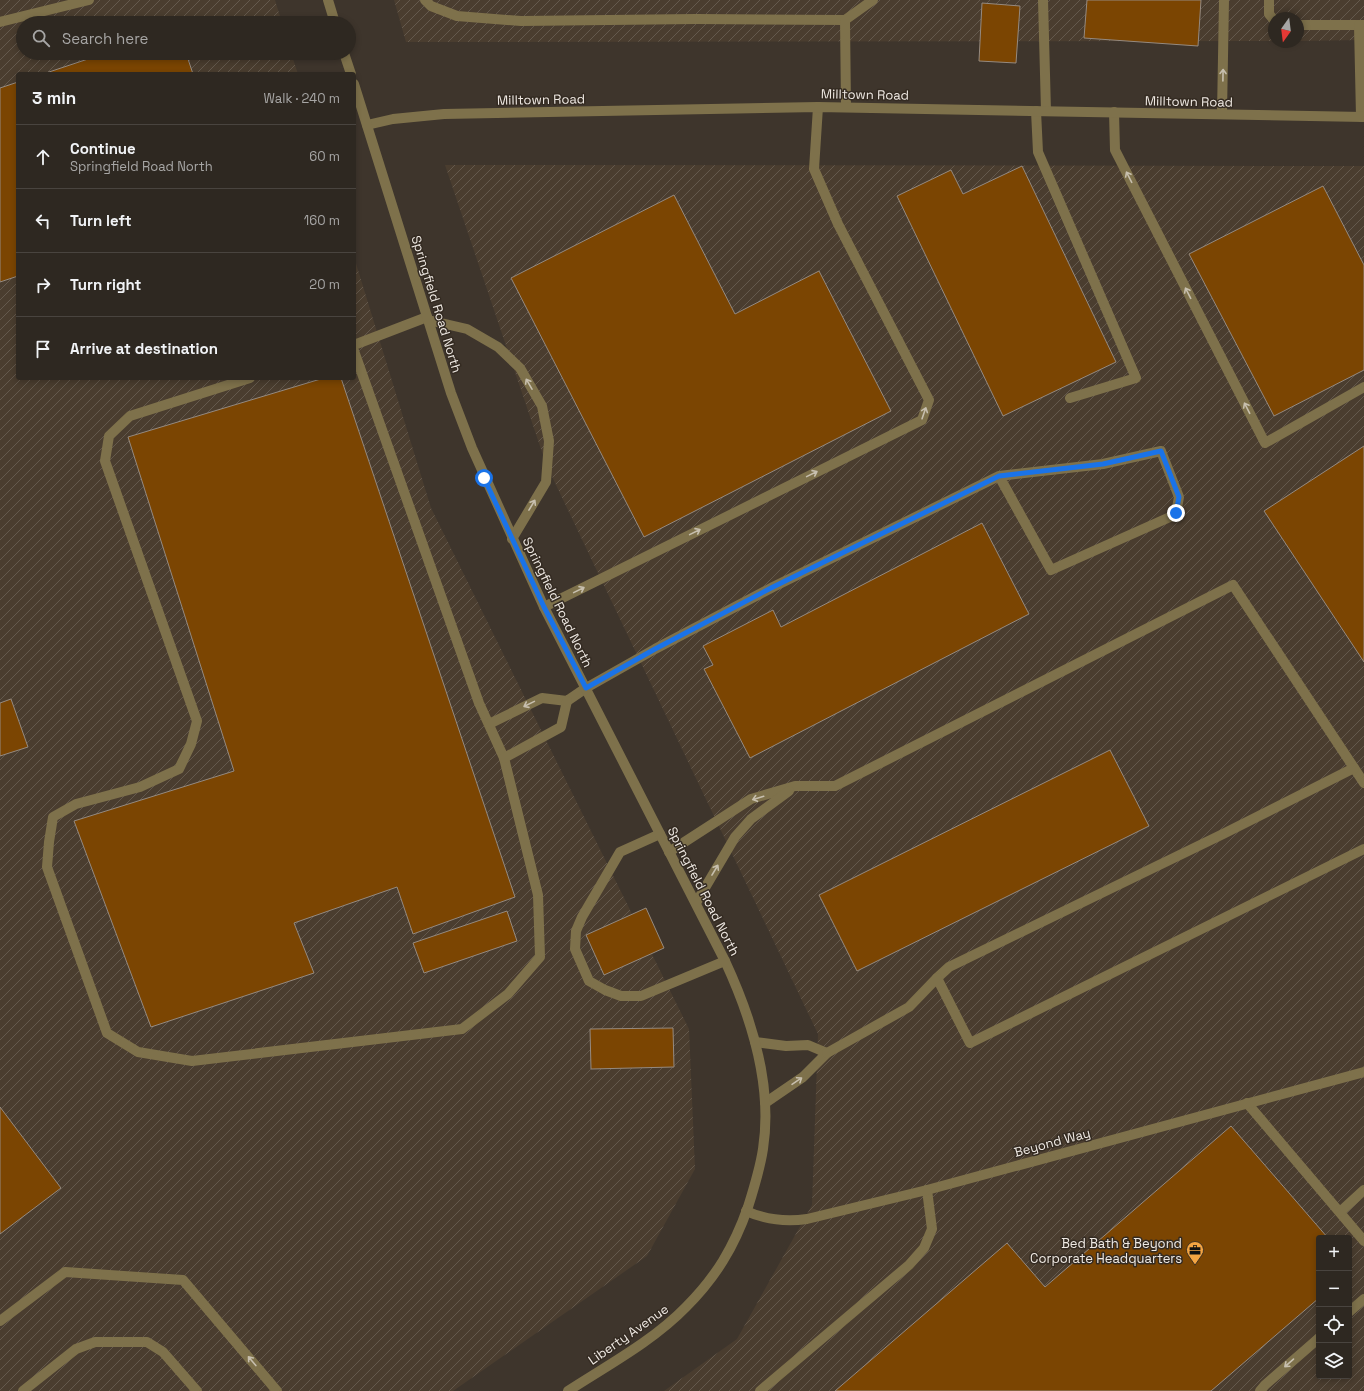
<!DOCTYPE html>
<html lang="en">
<head>
<meta charset="utf-8">
<style>
  body { margin:0; font-family:"Space Grotesk",sans-serif; background:#3a342e; color:#f1f3f6 }
  .controls { position:absolute; right:12px; bottom:12px; display:grid; overflow:hidden; border-radius:4px; box-shadow:0 2px 6px #0003 }
  .controls button { width:36px; height:36px; display:grid; place-items:center; padding:0; border:0; border-bottom:1px solid #49443f; background:#2e2821; color:#f1f3f6; font:20px sans-serif }
  .compass { position:absolute; left:1268px; top:12px; width:36px; height:36px; border-radius:50%; background:#2e2821; box-shadow:0 2px 6px #0003; rotate:194deg }
  .stop { position:absolute; width:12px; height:12px; margin:-9px; border:3px solid #1a73e8; border-radius:50%; background:#fff }
  .stop.end { background:#1a73e8; border-color:#fff; box-shadow:0 1px 4px #0008 }
  .list { margin:0; padding:0; list-style:none }
  h2 { display:flex; justify-content:space-between; align-items:center; height:52px; margin:0; padding:0 16px; font-size:17px }
  h2 small { font-size:13px; font-weight:400; color:#a7a6a5 }
  .list li { display:grid; grid-template-columns:26px 1fr auto; gap:12px; align-items:center; box-sizing:border-box; height:64px; padding:0 16px; border-top:1px solid #49443f }
  .list b { display:block; font-size:15px; white-space:nowrap }
  .list p { margin:0; font-size:13px; white-space:nowrap; color:#a7a6a5 }
  .list em { font-size:13px; font-style:normal; color:#a7a6a5 }
  .icon { flex:none; width:22px; height:22px; fill:none; stroke:currentColor; stroke-width:2; stroke-linecap:round; stroke-linejoin:round }
  .map { position:relative; flex:none; width:1364px; height:1391px; overflow:hidden }
  .search { position:absolute; background:#2e2821; box-shadow:0 2px 6px #0003; left:16px; top:16px; width:340px; height:44px; display:flex; align-items:center; gap:10px; box-sizing:border-box; padding:0 14px; border-radius:22px; color:#a7a6a5; font-size:15px }
  .panel { position:absolute; background:#2e2821; box-shadow:0 2px 6px #0003; left:16px; top:72px; width:340px; height:308px; border-radius:4px }
  .map>svg:first-child { display:block }
  .industrial { fill:url(#industrial-furrows); fill-rule:evenodd }
  .building { fill:#7b4502; stroke:#958a80 }
  .lines { fill:none; stroke-linecap:round; stroke-linejoin:round }
  .service { stroke:#7e714b; stroke-width:10 }
  .minor { stroke:#7e714b; stroke-width:10 }
  .tertiary { stroke:#7e714b; stroke-width:10 }
  .oneway { stroke:#c7bfae }
  .route { stroke:#1a73e8; stroke-width:5 }
  .labels { text-anchor:middle; stroke-width:3; stroke-linejoin:round; paint-order:stroke }
  .street-label { font-size:13px; fill:#efe9e3; stroke:#342b22 }
  .poi-label { font-size:13px; fill:#efe9e3; stroke:#342b22; text-anchor:end }
</style>
</head>
<body>
<div class="map">
<svg width="1364" height="1391" viewBox="0 0 1364 1391">
  <defs>
    <pattern id="industrial-furrows" width="10" height="10" patternUnits="userSpaceOnUse"><rect width="10" height="10" fill="#4a3d2f"/><path d="M-1 1l2-2M0 10L10 0M9 11l2-2" fill="none" stroke="#64594d"/></pattern>
  </defs>
  <rect width="100%" height="100%" fill="#3e352c"/>
  <!-- industrial -->
  <g class="industrial">
    <path d="M0,0H275L282,23H23V53H291L298,74H18V378H354V257L431,508L689,1029L695,1169L647,1256L453,1391H0Z"/>
    <path d="M394,0H1364V40L1298,41V18H1274V41L406,42Z"/>
    <path d="M445,165L1364,166V1391H664L737,1339L812,1205L818,1034L546,464ZM1319,1238H1349V1376H1319Z"/>
  </g>
  <!-- building -->
  <g class="building">
    <path d="M1087,0H1201L1198,46L1084,38Z"/>
    <path d="M982,3L1020,6L1016,63L979,61Z"/>
    <path d="M106,53H186L193,74H43Z"/>
    <path d="M18,82V276L0,282V88Z"/>
    <path d="M1022,166L1116,362L1003,416L897,196L951,170L963,194Z"/>
    <path d="M1323,186L1364,265V370L1274,416L1189,254Z"/>
    <path d="M674,195L735,314L819,271L891,411L644,537L511,278Z"/>
    <path d="M324,378H341L515,897L413,934L397,887L294,923L314,973L151,1027L74,821L234,771L128,437Z"/>
    <path d="M1364,446V662L1264,511Z"/>
    <path d="M982,523L1029,614L750,758L704,669L713,665L703,646L773,610L781,627Z"/>
    <path d="M11,699L28,747L0,756V703Z"/>
    <path d="M1110,750L1149,826L857,971L819,895Z"/>
    <path d="M646,908L664,948L604,975L586,935Z"/>
    <path d="M507,911L517,941L424,973L413,943Z"/>
    <path d="M673,1028L674,1067L591,1069L590,1029Z"/>
    <path d="M0,1107L61,1188L0,1234Z"/>
    <path d="M1231,1126L1328,1238H1319V1298L1211,1391H835L1007,1243L1045,1287Z"/>
  </g>
  <g class="lines">
    <!-- service -->
    <g class="service">
      <path d="M425,0L431,6L457,16L521,21L696,19L845,20"/>
      <path d="M1043,0L1046,111"/>
      <path d="M1269,0V14L1274,20"/>
      <path d="M0,22L89,0"/>
      <path d="M1298,25H1364"/>
      <path d="M1359,25L1361,117"/>
      <path d="M846,107L845,20L873,0"/>
      <path d="M1036,111L1038,152L1136,378L1070,398"/>
      <path d="M1114,112L1115,150L1265,443L1364,387"/>
      <path d="M1222,114L1224,0"/>
      <path d="M428,320L467,329L498,347L520,368L542,406L549,441L546,482L512,539"/>
      <path d="M354,345L427,317"/>
      <path d="M250,378L130,416L109,436L105,461L197,721L191,744L179,769L140,787L76,804L53,817L49,842L47,867L107,1033L138,1052L192,1061L462,1029L508,994L540,957L538,895L504,758L479,703L354,351"/>
      <path d="M544,607L922,420L929,400L838,224L814,169L818,107"/>
      <path d="M489,724L542,698L567,701L586,688L655,649L773,587L999,476L1051,570L1170,517L1176,513L1179,497L1161,451L1103,464L999,476"/>
      <path d="M504,758L561,727L567,701"/>
      <path d="M660,834L620,852L582,917L576,931L575,949L589,981L605,990L621,996H641L725,961"/>
      <path d="M669,852L751,799L795,786H835L1233,585L1364,783"/>
      <path d="M696,903L735,837L751,819L789,791"/>
      <path d="M937,978L949,967L1223,834L1354,768"/>
      <path d="M755,1042L786,1046L808,1045L827,1053L803,1077L765,1103"/>
      <path d="M827,1053L909,1007L937,978L970,1043L1364,849"/>
      <path d="M1247,1103L1364,1241"/>
      <path d="M1340,1212L1364,1190"/>
      <path d="M1349,1312L1364,1299"/>
      <path d="M0,1321L65,1272L183,1280L277,1391"/>
      <path d="M23,1391L76,1349L95,1342H147L163,1352L197,1391"/>
      <path d="M760,1391L909,1265L924,1248L932,1229L927,1190"/>
      <path d="M1260,1391L1265,1385L1319,1338"/>
    </g>
    <!-- minor -->
    <g class="minor">
      <path d="M367,125L393,119L444,114L818,107L1364,117"/>
      <path d="M746,1211C766,1220 786,1222 807,1219L927,1190L1364,1072"/>
    </g>
    <!-- tertiary -->
    <g class="tertiary">
      <path d="M328,0L335,23"/>
      <path d="M344,53L351,74"/>
      <path d="M354,84L451,393L472,448L544,607L725,961C752,1019 773,1085 763,1149C760,1169 754,1188 748,1207C734,1247 716,1277 686,1307C653,1341 608,1365 568,1391"/>
    </g>
  </g>
  <!-- one-way arrows -->
  <defs><path id="oneway-shaft" d="M-6 0H5M1.5-3L5.5 0L1.5 3" fill="none" stroke-width="1.6" stroke-linecap="round" stroke-linejoin="round"/></defs>
  <g class="oneway">
    <use href="#oneway-shaft" transform="translate(1223 75) rotate(-89)"/>
    <use href="#oneway-shaft" transform="translate(1129 177) rotate(-117)"/>
    <use href="#oneway-shaft" transform="translate(1188 293) rotate(-117)"/>
    <use href="#oneway-shaft" transform="translate(529 384) rotate(-120)"/>
    <use href="#oneway-shaft" transform="translate(1247 408) rotate(-117)"/>
    <use href="#oneway-shaft" transform="translate(924 413) rotate(-71)"/>
    <use href="#oneway-shaft" transform="translate(812 474) rotate(-26)"/>
    <use href="#oneway-shaft" transform="translate(532 505) rotate(-59)"/>
    <use href="#oneway-shaft" transform="translate(695 532) rotate(-26)"/>
    <use href="#oneway-shaft" transform="translate(579 590) rotate(-26)"/>
    <use href="#oneway-shaft" transform="translate(529 704) rotate(154)"/>
    <use href="#oneway-shaft" transform="translate(758 798) rotate(163)"/>
    <use href="#oneway-shaft" transform="translate(715 870) rotate(-59)"/>
    <use href="#oneway-shaft" transform="translate(797 1081) rotate(-34)"/>
    <use href="#oneway-shaft" transform="translate(252 1361) rotate(-130)"/>
    <use href="#oneway-shaft" transform="translate(1289 1363) rotate(139)"/>
  </g>
  <g class="lines">
    <!-- route -->
    <path class="route" d="M484,478L544,607L586,688L655,649L773,587L999,476L1103,464L1161,451L1179,497L1176,513"/>
  </g>
  <!-- icons -->
  <defs>
    <symbol id="office-pin" viewBox="-11 -11 22 30"><path d="M0 17L-7.5 6A9.5 9.5 0 1 1 7.5 6Z" fill="#f3a442" stroke="#342b22"/><path d="M-6-3h4V-5.5h4V-3h4V5H-6ZM-1-4.5V-3h2v-1.5ZM-6 0V1H6V0Z" fill="#111"/></symbol>
  </defs>
  <g fill-rule="evenodd">
    <use href="#office-pin" x="1185" y="1240" width="20" height="27"/>
  </g>
  <g class="labels">
    <!-- street labels -->
    <g class="street-label">
      <text transform="translate(865 94) rotate(1)" y="5">Milltown Road</text>
      <text transform="translate(541 99) rotate(-1)" y="5">Milltown Road</text>
      <text transform="translate(1189 101) rotate(1)" y="5">Milltown Road</text>
      <text transform="translate(437 304) rotate(73)" y="5">Springfield Road North</text>
      <text transform="translate(558 602) rotate(64)" y="5">Springfield Road North</text>
      <text transform="translate(704 891) rotate(63)" y="5">Springfield Road North</text>
      <text transform="translate(1052 1142) rotate(-15)" y="5">Beyond Way</text>
      <text transform="translate(628 1334) rotate(-35)" y="5">Liberty Avenue</text>
    </g>
    <!-- poi labels -->
    <g class="poi-label">
      <text x="1182" y="1248">Bed Bath &amp; Beyond<tspan x="1182" dy="15">Corporate Headquarters</tspan></text>
    </g>
  </g>
</svg>
<div class="controls">
<button>+</button>
<button>−</button>
<button><svg class="icon" aria-label="locate" viewBox="0 0 24 24"><circle cx="12" cy="12" r="6"/><path d="M12 2v4M12 18v4M2 12h4M18 12h4"/></svg></button>
<button><svg class="icon" aria-label="layers" viewBox="0 0 24 24"><path d="M12 4l9 5-9 5-9-5zM3 14l9 5 9-5"/></svg></button>
</div>
<svg class="compass" viewBox="-18 -18 36 36"><path d="M0-13l5 13h-10z" fill="#e53935"/><path d="M0 13l5-13h-10z" fill="#a7a6a5"/></svg>
<div class="stop" style="left:484px;top:478px"></div>
<div class="stop end" style="left:1176px;top:513px"></div>
<div class="search"><svg class="icon" aria-label="search" viewBox="0 0 24 24"><circle cx="10" cy="10" r="6"/><path d="M15 15l6 6"/></svg>Search here</div>
<section class="panel">
<h2>3 min<small>Walk · 240 m</small></h2>
<ul class="list">
<li><svg class="icon" aria-label="ahead" viewBox="0 0 24 24"><path d="M12 20V5M6 11l6-6 6 6"/></svg><div><b>Continue</b><p>Springfield Road North</p></div><em>60 m</em></li>
<li><svg class="icon" aria-label="left" viewBox="0 0 24 24"><path d="M17 20v-9H6M10 6l-5 5 5 5"/></svg><div><b>Turn left</b></div><em>160 m</em></li>
<li><svg class="icon" aria-label="right" viewBox="0 0 24 24"><path d="M7 20v-9h11M14 6l5 5-5 5"/></svg><div><b>Turn right</b></div><em>20 m</em></li>
<li><svg class="icon" aria-label="arrive" viewBox="0 0 24 24"><path d="M6 21V4h12l-3 4 3 4H6"/></svg><div><b>Arrive at destination</b></div></li>
</ul>
</section>
</div>
</body>
</html>
